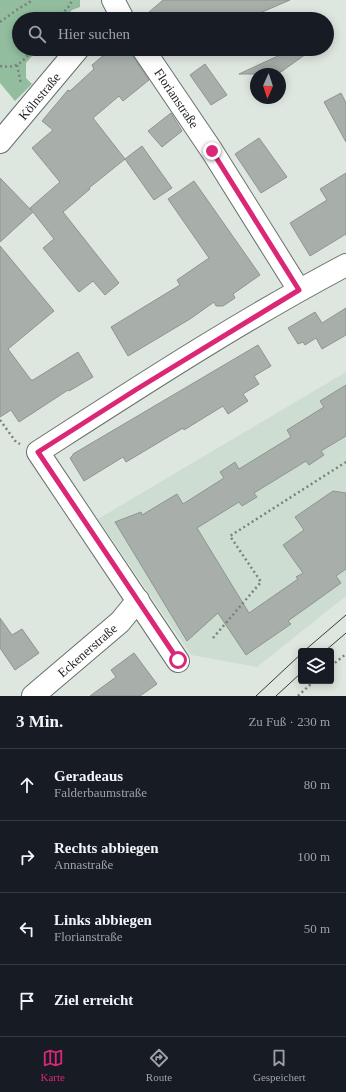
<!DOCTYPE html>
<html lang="de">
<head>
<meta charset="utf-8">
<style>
  body { margin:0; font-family:Georgia,serif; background:#20242c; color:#f1f3f6 }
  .controls { position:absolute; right:12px; bottom:12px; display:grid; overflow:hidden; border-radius:4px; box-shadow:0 2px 10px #0003 }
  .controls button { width:36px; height:36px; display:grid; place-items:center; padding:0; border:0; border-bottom:1px solid #363941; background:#171b24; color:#f1f3f6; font:20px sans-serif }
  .compass { position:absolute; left:250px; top:68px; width:36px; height:36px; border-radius:50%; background:#171b24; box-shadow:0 2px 10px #0003; rotate:183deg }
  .stop { position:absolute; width:12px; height:12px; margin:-9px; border:3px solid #db2777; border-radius:50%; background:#fff }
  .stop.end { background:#db2777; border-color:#fff; box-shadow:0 1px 4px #0008 }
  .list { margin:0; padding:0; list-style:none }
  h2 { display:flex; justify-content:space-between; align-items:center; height:52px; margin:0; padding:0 16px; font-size:17px }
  h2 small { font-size:13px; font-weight:400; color:#9ea1a6 }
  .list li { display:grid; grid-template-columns:26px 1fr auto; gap:12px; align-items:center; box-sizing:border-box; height:72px; padding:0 16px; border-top:1px solid #363941 }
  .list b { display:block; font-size:15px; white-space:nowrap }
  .list p { margin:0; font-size:13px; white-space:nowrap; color:#9ea1a6 }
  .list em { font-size:13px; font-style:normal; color:#9ea1a6 }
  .icon { flex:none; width:22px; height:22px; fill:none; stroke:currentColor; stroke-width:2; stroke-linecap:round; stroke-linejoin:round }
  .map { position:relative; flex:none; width:346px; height:696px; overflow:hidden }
  .search { position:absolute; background:#171b24; box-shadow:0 2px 10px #0003; left:12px; right:12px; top:12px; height:44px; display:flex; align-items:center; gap:10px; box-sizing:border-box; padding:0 14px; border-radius:22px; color:#9ea1a6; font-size:15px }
  .sheet { height:340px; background:#171b24 }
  nav { display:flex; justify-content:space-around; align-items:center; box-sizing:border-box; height:56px; border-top:1px solid #363941; background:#171b24; font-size:11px; color:#9ea1a6 }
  nav a { display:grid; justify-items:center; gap:2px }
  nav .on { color:#db2777 }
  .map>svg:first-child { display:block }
  .built { fill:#ceddd2 }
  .park { fill:#92be9f }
  .building { fill:#a8afaa; stroke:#8e9590 }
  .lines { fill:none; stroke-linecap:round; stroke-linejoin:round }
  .minor-casing { stroke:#69706b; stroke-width:24 }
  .path { stroke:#7b817d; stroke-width:2.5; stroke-dasharray:2 3; stroke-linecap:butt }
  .minor { stroke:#fff; stroke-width:22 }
  .tram { stroke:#373b38; stroke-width:1 }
  .route { stroke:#db2777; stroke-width:5 }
  .labels { text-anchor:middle; stroke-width:3; stroke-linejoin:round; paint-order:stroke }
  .street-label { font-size:13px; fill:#212422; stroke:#fff }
</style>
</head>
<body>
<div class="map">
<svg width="346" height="696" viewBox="0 0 346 696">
  <rect width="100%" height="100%" fill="#dee6e0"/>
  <!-- built -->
  <path class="built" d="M346,372V596L257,667L191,655L98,519Z"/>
  <!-- park -->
  <path class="park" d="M0,0H80V7L72,10L63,19H19V49H38L26,63V78L32,84L15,101L0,83Z"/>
  <!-- building -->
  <g class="building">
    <path d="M163,0H290L246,19H141Z"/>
    <path d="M111,49H128L149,80L123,101L119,96L93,118L125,159L89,188L90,189L63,212L119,283L105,295L93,281L79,292L78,291L43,248L54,239L33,212L0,242V178L32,211L30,208L60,182L32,148L53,130L42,121L68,90L70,91L94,69L92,65Z"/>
    <path d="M293,49H313L278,74H239Z"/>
    <path d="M205,64L227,95L211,105L190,75Z"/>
    <path d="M341,93L346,103V142L324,102Z"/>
    <path d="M171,113L182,131L162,147L148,131Z"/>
    <path d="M259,138L287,177L261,193L235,154Z"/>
    <path d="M142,146L172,188L154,200L125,159Z"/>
    <path d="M346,173V234L310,256L290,223L327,200L320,189Z"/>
    <path d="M194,181L260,275L233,294L235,298L223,306H216L214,302L190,319L128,356L111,327L180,285L177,280L209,258L168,199Z"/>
    <path d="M0,246L54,311L8,349L31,380H33L78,352L93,377L69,391L68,390L19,422L11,410L0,417Z"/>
    <path d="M346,308V335L322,349L316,338L305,345L303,342L298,344L288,328L315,312L322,323Z"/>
    <path d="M258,345L271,366L254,376L259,384L243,394L248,401L228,414L223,406L184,430L183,428L126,462L123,457L84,481L70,458L73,455V454Z"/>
    <path d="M346,385V436L321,451L324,455L309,465L306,461L254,493L257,497L242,506L239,502L197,528L249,613L298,579L296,577L303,573L283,545L304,530L295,517L333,491L346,493V569L336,576L341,583L288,621L291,624L246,655L218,613L187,641L115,522L141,512L142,515L177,494L183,504L224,478L220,472L235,462L239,469L291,437L287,430L324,407L320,401Z"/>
    <path d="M0,618L12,635L22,629L39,653L15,670L0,648Z"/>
    <path d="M134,653L157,684L140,696H90L116,677L111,670Z"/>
  </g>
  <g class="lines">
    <defs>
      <g id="minor">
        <path d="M113,0L123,19"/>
        <path d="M143,49L212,151L299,290"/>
        <path d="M0,142L78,49"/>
        <path d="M178,661L38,452C139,387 240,321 346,265"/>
        <path d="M33,696L120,622L138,600"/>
      </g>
    </defs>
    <!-- minor casing -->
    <use href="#minor" class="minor-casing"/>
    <!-- path -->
    <g class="path">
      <path d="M58,19L70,5L72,0"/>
      <path d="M0,22L18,9L33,0"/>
      <path d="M17,65L21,84"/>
      <path d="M0,66C18,69 22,62 33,49"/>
      <path d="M0,420L16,442L20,444"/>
      <path d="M213,638L261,582L230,536L346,462"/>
      <path d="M331,666L346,654"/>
      <path d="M298,696L314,681"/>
    </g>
    <!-- minor -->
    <use href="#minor" class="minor"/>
    <!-- tram -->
    <g class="tram">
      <path d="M304,651L346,615"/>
      <path d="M325,651L346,633"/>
      <path d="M256,696L301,654"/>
      <path d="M276,696L301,673"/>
    </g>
  </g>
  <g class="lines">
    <!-- route -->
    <path class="route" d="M178,660L38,452L137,389L299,290L212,151"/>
  </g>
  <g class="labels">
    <!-- street labels -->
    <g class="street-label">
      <text transform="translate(39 96) rotate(-50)" y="5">Kölnstraße</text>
      <text transform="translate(177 98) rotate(56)" y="5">Florianstraße</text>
      <text transform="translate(87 650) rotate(-41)" y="5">Eckenerstraße</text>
    </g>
  </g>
</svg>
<div class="controls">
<button><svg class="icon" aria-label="layers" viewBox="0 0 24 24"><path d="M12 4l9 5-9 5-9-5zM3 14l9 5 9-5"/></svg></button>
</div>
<svg class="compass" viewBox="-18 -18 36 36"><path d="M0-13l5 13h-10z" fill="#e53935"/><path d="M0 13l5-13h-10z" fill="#9ea1a6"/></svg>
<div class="stop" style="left:178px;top:660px"></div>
<div class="stop end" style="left:212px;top:151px"></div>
<div class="search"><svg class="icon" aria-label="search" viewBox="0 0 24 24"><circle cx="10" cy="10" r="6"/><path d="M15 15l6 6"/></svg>Hier suchen</div>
</div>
<section class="sheet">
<h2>3 Min.<small>Zu Fuß · 230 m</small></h2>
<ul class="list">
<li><svg class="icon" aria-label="ahead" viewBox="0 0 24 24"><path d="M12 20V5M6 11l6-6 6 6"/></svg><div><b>Geradeaus</b><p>Falderbaumstraße</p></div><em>80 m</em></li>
<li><svg class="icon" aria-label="right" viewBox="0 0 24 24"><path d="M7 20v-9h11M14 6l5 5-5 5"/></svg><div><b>Rechts abbiegen</b><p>Annastraße</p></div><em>100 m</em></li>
<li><svg class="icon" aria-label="left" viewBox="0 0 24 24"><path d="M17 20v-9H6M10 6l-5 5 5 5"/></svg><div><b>Links abbiegen</b><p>Florianstraße</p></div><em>50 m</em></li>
<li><svg class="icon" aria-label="arrive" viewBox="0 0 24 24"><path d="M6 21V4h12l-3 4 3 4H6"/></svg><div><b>Ziel erreicht</b></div></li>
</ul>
</section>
<nav>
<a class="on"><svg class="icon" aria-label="map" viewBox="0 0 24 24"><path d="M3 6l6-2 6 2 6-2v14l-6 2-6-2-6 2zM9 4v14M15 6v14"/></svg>Karte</a>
<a><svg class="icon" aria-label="directions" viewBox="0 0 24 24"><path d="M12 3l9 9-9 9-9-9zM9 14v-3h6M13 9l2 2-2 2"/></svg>Route</a>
<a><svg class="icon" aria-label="saved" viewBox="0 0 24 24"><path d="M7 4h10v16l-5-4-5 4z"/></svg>Gespeichert</a>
</nav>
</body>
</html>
